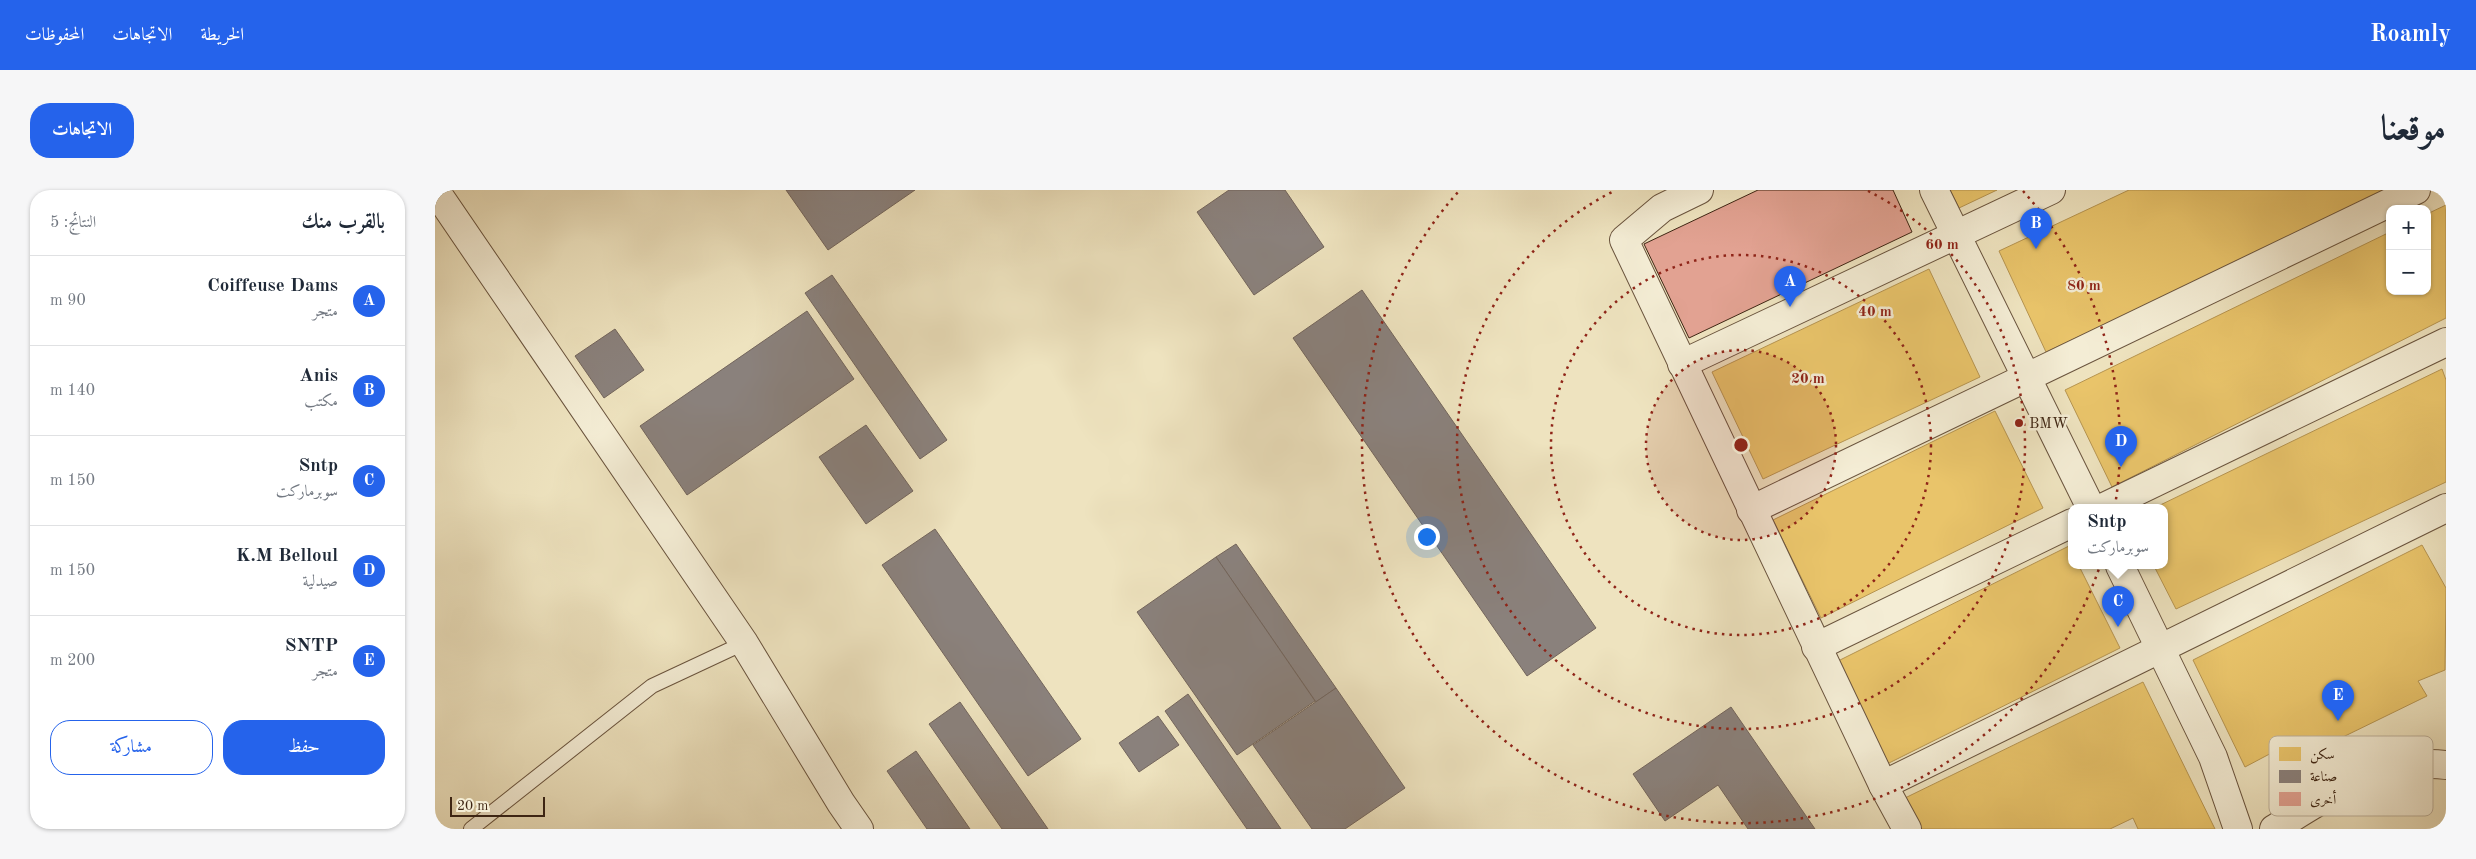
<!DOCTYPE html>
<html lang="ar">
<head>
<meta charset="utf-8">
<style>
  body { margin:0; font-family:"Old Standard TT",Amiri,serif; background:#f6f6f7; color:#1f2937; direction:rtl }
  .controls { position:absolute; right:15px; top:15px; display:grid; overflow:hidden; border-radius:10px; box-shadow:0 1px 4px #0004 }
  .controls button { width:45px; height:45px; display:grid; place-items:center; padding:0; border:0; border-bottom:1px solid #e0e1e3; background:#fff; color:#1f2937; font:25px sans-serif }
  .scale { position:absolute; left:15px; bottom:12px; width:95px; box-sizing:border-box; padding-left:5px; border:2px solid #3e2513; border-top:0; font-size:14px; line-height:18px; white-space:nowrap; color:#3e2513; -webkit-text-stroke:4px #f4edd5; paint-order:stroke }
  .you { position:absolute; left:991px; top:346px; width:18px; height:18px; margin:-12px; border:4px solid #fff; border-radius:50%; background:#1a73e8; box-shadow:0 0 0 8px #1a73e833 }
  .badge { display:grid; place-items:center; width:32px; height:32px; border-radius:50%; background:#2563eb; color:#fff; font-size:16px; font-weight:700 }
  .pin { position:absolute; translate:-50% -41px; filter:drop-shadow(0 1px 2px #0008) }
  .pin::after { content:''; position:absolute; top:26px; width:18px; height:15px; background:inherit; clip-path:polygon(0 0,100% 0,50% 100%) }
  .popup { position:absolute; left:1633px; top:314px; width:100px; height:65px; box-sizing:border-box; display:grid; place-content:center; border-radius:10px; background:#fff; filter:drop-shadow(0 1px 4px #0005); font-size:16px; white-space:nowrap; color:#747a83 }
  .popup b { font-size:19px; color:#1f2937 }
  .popup::after { content:''; position:absolute; left:50%; top:100%; margin-left:-10px; border:10px solid transparent; border-top-color:#fff }
  .list { margin:0; padding:0; list-style:none }
  h2 { display:flex; justify-content:space-between; align-items:center; height:65px; margin:0; padding:0 20px; font-size:21px }
  h2 small { font-size:16px; font-weight:400; color:#747a83 }
  .list li { display:grid; grid-template-columns:32px 1fr auto; gap:15px; align-items:center; box-sizing:border-box; height:90px; padding:0 20px; border-top:1px solid #e0e1e3 }
  .list b { display:block; font-size:19px; white-space:nowrap }
  .list p { margin:0; font-size:16px; white-space:nowrap; color:#747a83 }
  .list em { font-size:16px; font-style:normal; color:#747a83 }
  .actions { display:flex; gap:10px; padding:15px 20px }
  .actions a { flex:1; padding:11px 0; border:1px solid #2563eb; border-radius:20px; text-align:center; font-size:18px; color:#2563eb }
  .actions .main { background:#2563eb; color:#fff }
  .map { position:relative; flex:none; width:2011px; height:639px; overflow:hidden; direction:ltr; border-radius:20px }
  header { display:flex; align-items:center; gap:30px; box-sizing:border-box; height:70px; padding:0 25px; background:#2563eb; color:#fff }
  header strong { font-size:24px }
  nav { display:flex; gap:28px; margin-inline-start:auto; font-size:18px }
  .intro { display:flex; align-items:center; justify-content:space-between; box-sizing:border-box; height:120px; padding:0 30px }
  h1 { margin:0; font-size:35px }
  .button { padding:12px 22px; border-radius:20px; background:#2563eb; color:#fff; font-size:18px; font-weight:700 }
  main { display:flex; gap:30px; padding:0 30px }
  aside { flex:1; background:#fff; border-radius:20px; box-shadow:0 1px 4px #0004 }
  .map>svg:first-child { display:block }
  .homes { fill:#e9c46a; stroke:#b69450 }
  .industry { fill:#8a817c; stroke:#73655c }
  .building { fill:#e2a292; stroke:#3e2513 }
  .lines { fill:none; stroke-linecap:round; stroke-linejoin:round }
  .lane-casing { stroke:#6a543e; stroke-width:16 }
  .street-casing { stroke:#6a543e; stroke-width:30 }
  .lane { stroke:#f4edd5; stroke-width:14 }
  .street { stroke:#f4edd5; stroke-width:28 }
  .ring { fill:none; stroke:#8f2418; stroke-width:2.5; stroke-dasharray:2.5 5 }
  .poi-dot { fill:#8f2418; stroke:#f4edd5; stroke-width:2 }
  .labels { text-anchor:middle; stroke-width:5; stroke-linejoin:round; paint-order:stroke }
  .poi-label { font-size:15px; fill:#3e2513; stroke:#f4edd5; text-anchor:start }
  .key { fill:#f4edd5; stroke:#bdb19b; stroke-width:1 }
  .key-label { font-size:14px; fill:#3e2513 }
  .centre { fill:#8f2418; stroke:#f4edd5; stroke-width:2.5 }
  .ring-label { font-size:15px; text-anchor:middle; font-weight:bold; fill:#8f2418; stroke:#f4edd5; stroke-width:5; stroke-linejoin:round; paint-order:stroke }
</style>
</head>
<body>
<header>
<strong>Roamly</strong>
<nav><a>الخريطة</a><a>الاتجاهات</a><a>المحفوظات</a></nav>
</header>
<div class="intro"><h1>موقعنا</h1><a class="button">الاتجاهات</a></div>
<main>
<div class="map">
<svg width="2011" height="639" viewBox="0 0 2011 639">
  <rect width="100%" height="100%" fill="#eee3bf"/>
  <filter id="stains"><feTurbulence type="fractalNoise" baseFrequency=".004" numOctaves="4"/><feColorMatrix values="0 0 0 0 .2 0 0 0 0 .09 0 0 0 0 .02 0 0 0 .5 -.17"/></filter>
  <radialGradient id="worn" r=".72"><stop offset=".6" stop-color="#630" stop-opacity="0"/><stop offset="1" stop-color="#630" stop-opacity=".3"/></radialGradient>
  <!-- homes -->
  <g class="homes">
    <path d="M1515,0H1562L1524,18Z"/>
    <path d="M1694,0H1956L1611,162L1564,61Z"/>
    <path d="M2011,15V128L1677,297L1630,200L1955,42V101H1992V24Z"/>
    <path d="M1494,79L1545,187L1328,289L1277,182Z"/>
    <path d="M2007,179L2011,190V292L1741,419L1719,376H1729V318H1719Z"/>
    <path d="M1560,221L1608,318L1386,428L1338,330Z"/>
    <path d="M1987,355L2011,398L2010,480L1983,491L1992,506L1869,566L1861,550L1810,577L1758,470Z"/>
    <path d="M1634,356L1637,362V376H1644L1685,458L1452,574L1401,472Z"/>
    <path d="M1708,492L1780,639H1703L1698,628L1675,639H1485L1470,608Z"/>
  </g>
  <!-- industry -->
  <g class="industry">
    <path d="M351,0H480L393,60Z"/>
    <path d="M794,0H850L889,57L819,105L762,22Z"/>
    <path d="M397,85L512,250L485,269L370,103Z"/>
    <path d="M927,100L1161,438L1092,486L858,148Z"/>
    <path d="M372,121L419,189L252,305L205,236Z"/>
    <path d="M180,139L209,180L169,208L140,166Z"/>
    <path d="M431,235L478,301L431,334L384,267Z"/>
    <path d="M500,339L646,549L593,586L447,375Z"/>
    <path d="M801,354L901,498L881,512L781,367Z"/>
    <path d="M781,367L880,511L802,565L702,422Z"/>
    <path d="M901,498L970,598L910,639H877L818,555Z"/>
    <path d="M753,504L846,639H812L730,521Z"/>
    <path d="M525,512L613,639H567L494,534Z"/>
    <path d="M1296,517L1380,639H1313L1283,595L1230,631L1198,584Z"/>
    <path d="M723,526L744,555L704,582L684,553Z"/>
    <path d="M481,561L535,639H492L452,581Z"/>
  </g>
  <!-- building -->
  <path class="building" d="M1323,0H1458L1477,42L1254,148L1209,54Z"/>
  <g class="lines">
    <defs>
      <path id="lane" d="M36,639L217,496L309,453"/>
      <g id="street">
        <path d="M0,0L309,453L406,613L424,639"/>
        <path d="M1264,0L1227,18L1189,50L1448,595L1472,639"/>
        <path d="M1499,0L1656,318"/>
        <path d="M1247,174L1616,0"/>
        <path d="M1667,318L2011,152"/>
        <path d="M1316,320L1981,0"/>
        <path d="M1685,376L1778,567L1803,639"/>
        <path d="M1381,457L1637,333"/>
        <path d="M1448,595L2011,318"/>
        <path d="M1839,639C1888,608 1950,567 2011,575"/>
      </g>
    </defs>
    <!-- lane casing -->
    <use href="#lane" class="lane-casing"/>
    <!-- street casing -->
    <use href="#street" class="street-casing"/>
    <!-- lane -->
    <use href="#lane" class="lane"/>
    <!-- street -->
    <use href="#street" class="street"/>
  </g>
  <!-- distance rings -->
  <circle cx="1306" cy="255" r="95" fill="#8f2418" fill-opacity=".12"/>
  <g class="ring">
    <circle cx="1306" cy="255" r="95"/>
    <circle cx="1306" cy="255" r="190"/>
    <path d="M1433 1A284 284 0 1 1 1179 1"/>
    <path d="M1588 1A379 379 0 1 1 1024 1"/>
  </g>
  <!-- markers -->
  <circle class="poi-dot" cx="1584" cy="233" r="5"/>
  <g class="labels">
    <!-- poi labels -->
    <g class="poi-label">
      <text x="1594" y="238">BMW</text>
    </g>
  </g>
  <!-- legend -->
  <rect x="1834" y="546" width="164" height="80" rx="8" class="key"/>
  <rect x="1844" y="557" width="22" height="14" fill="#e9c46a"/>
  <rect x="1844" y="580" width="22" height="13" fill="#8a817c"/>
  <rect x="1844" y="602" width="22" height="14" fill="#e2a292"/>
  <g class="key-label">
    <text x="1875" y="569">سكن</text>
    <text x="1875" y="591">صناعة</text>
    <text x="1875" y="614">أخرى</text>
  </g>
  <circle cx="1306" cy="255" r="8" class="centre"/>
  <g class="ring-label">
    <text x="1507" y="59">60 m</text>
    <text x="1649" y="100">80 m</text>
    <text x="1440" y="126">40 m</text>
    <text x="1373" y="193">20 m</text>
  </g>
  <rect width="100%" height="100%" filter="url(#stains)"/>
  <rect width="100%" height="100%" fill="url(#worn)"/>
</svg>
<div class="controls">
<button>+</button>
<button>−</button>
</div>
<div class="scale">20 m</div>
<div class="you"></div>
<div class="pin badge" style="left:1355px;top:117px">A</div>
<div class="pin badge" style="left:1601px;top:59px">B</div>
<div class="pin badge" style="left:1683px;top:437px">C</div>
<div class="popup"><b>Sntp</b>سوبرماركت</div>
<div class="pin badge" style="left:1686px;top:277px">D</div>
<div class="pin badge" style="left:1903px;top:531px">E</div>
</div>
<aside>
<h2>بالقرب منك<small>النتائج: 5</small></h2>
<ul class="list">
<li><span class="badge">A</span><div><b>Coiffeuse Dams</b><p>متجر</p></div><em>90 m</em></li>
<li><span class="badge">B</span><div><b>Anis</b><p>مكتب</p></div><em>140 m</em></li>
<li><span class="badge">C</span><div><b>Sntp</b><p>سوبرماركت</p></div><em>150 m</em></li>
<li><span class="badge">D</span><div><b>K.M Belloul</b><p>صيدلية</p></div><em>150 m</em></li>
<li><span class="badge">E</span><div><b>SNTP</b><p>متجر</p></div><em>200 m</em></li>
</ul>
<div class="actions"><a class="main">حفظ</a><a>مشاركة</a></div>
</aside>
</main>
</body>
</html>
